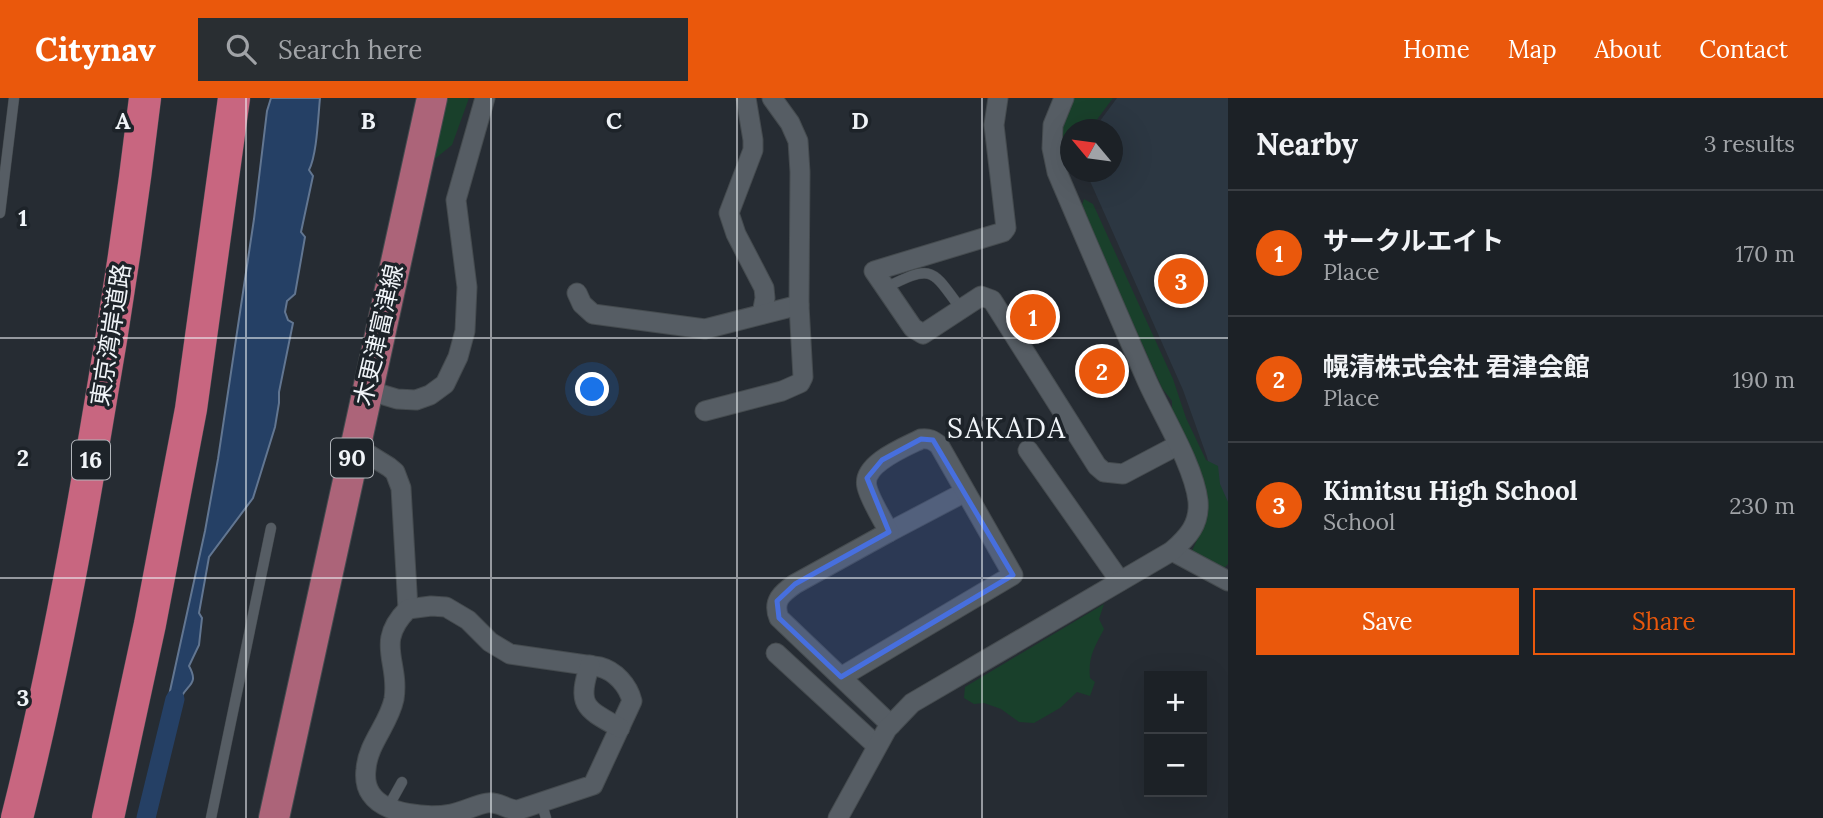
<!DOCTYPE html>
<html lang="en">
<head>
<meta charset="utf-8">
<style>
  body { margin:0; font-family:Lora,"Noto Sans JP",serif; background:#292e32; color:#f1f3f6 }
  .controls { position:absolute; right:21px; bottom:21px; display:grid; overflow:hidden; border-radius:0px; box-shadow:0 7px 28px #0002 }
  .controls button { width:63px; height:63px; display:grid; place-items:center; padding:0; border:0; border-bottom:2px solid #3a3e43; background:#1c2126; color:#f1f3f6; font:35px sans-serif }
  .compass { position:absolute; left:1060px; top:21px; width:63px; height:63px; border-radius:50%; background:#1c2126; box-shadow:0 7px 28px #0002; rotate:299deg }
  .you { position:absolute; left:593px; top:292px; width:24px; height:24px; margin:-18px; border:5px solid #fff; border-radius:50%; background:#1a73e8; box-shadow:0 0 0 10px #1a73e833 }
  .badge { display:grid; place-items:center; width:46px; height:46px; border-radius:50%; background:#ea580c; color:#fff; font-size:23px; font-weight:700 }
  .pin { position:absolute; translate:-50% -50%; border:4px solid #fff; box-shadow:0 2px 7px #0006 }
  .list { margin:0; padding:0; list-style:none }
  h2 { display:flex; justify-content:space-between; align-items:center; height:91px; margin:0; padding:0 28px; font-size:30px }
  h2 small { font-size:23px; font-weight:400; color:#a0a3a7 }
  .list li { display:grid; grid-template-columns:46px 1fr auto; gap:21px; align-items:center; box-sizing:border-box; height:126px; padding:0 28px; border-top:2px solid #3a3e43 }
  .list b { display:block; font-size:26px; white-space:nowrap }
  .list p { margin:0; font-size:23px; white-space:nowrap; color:#a0a3a7 }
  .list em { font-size:23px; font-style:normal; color:#a0a3a7 }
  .actions { display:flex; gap:14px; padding:21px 28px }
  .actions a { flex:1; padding:16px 0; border:2px solid #ea580c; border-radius:0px; text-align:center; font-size:24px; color:#ea580c }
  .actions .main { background:#ea580c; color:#fff }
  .icon { flex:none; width:38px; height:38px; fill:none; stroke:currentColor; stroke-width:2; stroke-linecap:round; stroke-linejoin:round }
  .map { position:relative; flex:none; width:1228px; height:720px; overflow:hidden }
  header { display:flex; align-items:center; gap:42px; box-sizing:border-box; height:98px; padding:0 35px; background:#ea580c; color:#fff }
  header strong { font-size:33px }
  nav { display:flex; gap:38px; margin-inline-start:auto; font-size:24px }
  .search { width:490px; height:63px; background:#292e32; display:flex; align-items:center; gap:18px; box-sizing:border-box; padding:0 24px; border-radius:0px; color:#a0a3a7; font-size:26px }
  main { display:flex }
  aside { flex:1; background:#1c2126 }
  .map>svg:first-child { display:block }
  .built { fill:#2c3742 }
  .green { fill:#19402b }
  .water { fill:#254065; stroke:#627691; stroke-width:2 }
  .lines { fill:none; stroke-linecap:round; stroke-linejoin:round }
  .canal { stroke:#254065; stroke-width:19 }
  .service-casing { stroke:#454b4f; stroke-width:11 }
  .minor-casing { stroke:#454b4f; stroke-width:21 }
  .primary-casing { stroke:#454b4f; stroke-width:32 }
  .trunk-casing { stroke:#454b4f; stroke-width:33 }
  .service { stroke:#565d64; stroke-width:10 }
  .minor { stroke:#565d64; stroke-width:19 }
  .primary { stroke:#ac6479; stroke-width:30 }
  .trunk { stroke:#c86680; stroke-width:32 }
  .marked { fill:#476fde; fill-opacity:0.2; stroke:#476fde; stroke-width:5; stroke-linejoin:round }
  .grid { fill:none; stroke:#f0f4f8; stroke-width:2; stroke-opacity:0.55 }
  .labels { text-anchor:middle; stroke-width:7; stroke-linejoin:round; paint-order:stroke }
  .shield { fill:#1d2329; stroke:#b1b5ba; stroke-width:2 }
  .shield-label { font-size:23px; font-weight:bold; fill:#f0f4f8 }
  .street-label { font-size:24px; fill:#f0f4f8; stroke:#1d2329 }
  .quarter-label { font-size:28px; letter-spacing:2px; fill:#f0f4f8; stroke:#1d2329 }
  .grid-label { font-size:23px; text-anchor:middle; font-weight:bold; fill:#f0f4f8; stroke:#1d2329; stroke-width:7; stroke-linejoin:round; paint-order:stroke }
</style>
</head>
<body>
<header>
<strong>Citynav</strong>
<div class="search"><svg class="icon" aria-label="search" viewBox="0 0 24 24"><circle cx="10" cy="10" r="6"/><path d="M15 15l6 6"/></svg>Search here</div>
<nav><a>Home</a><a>Map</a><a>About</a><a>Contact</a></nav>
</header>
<main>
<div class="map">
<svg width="1228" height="720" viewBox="0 0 1228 720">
  <rect width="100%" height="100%" fill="#262c33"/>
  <!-- built -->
  <path class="built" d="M1117,0H1228V451L1207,359L1183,292L1086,74H1112V32L1094,31Z"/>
  <!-- green -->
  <g class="green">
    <path d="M443,0H469L452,47L431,64Z"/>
    <path d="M1074,0H1113L1090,31L1070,32V67L1059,60L1061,33Z"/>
    <path d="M1084,101L1093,106L1173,281L1186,320L1206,362L1218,368L1220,386L1228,404V466L1222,472L1192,453L1206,422L1201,394L1172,319V303L1162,290L1081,110Z"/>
    <path d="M1104,506L1099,521L1104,531C1094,550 1088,559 1090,580L1095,584L1090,598L1077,594L1060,610L1034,625L1019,624L1001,611L984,605L974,606L964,600L965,589Z"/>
  </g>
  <!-- water -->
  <path class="water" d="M271,0H320C318,20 317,56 309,72L313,78L301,134L305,139L295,196L287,203L285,214L288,222L293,225L279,294V305L275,329L253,400L209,459L199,515L202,520L199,547L189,568C199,586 188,586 182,598C178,604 177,619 175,627L163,625L205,433L218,361L254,121L267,13Z"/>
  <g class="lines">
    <!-- canal -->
    <path class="canal" d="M146,720L175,601"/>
    <defs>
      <g id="service">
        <path d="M0,115L14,0"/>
        <path d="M885,190C933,166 931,170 961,211"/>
        <path d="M541,704L546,720"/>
        <path d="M392,710V702L402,684"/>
        <path d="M211,720L271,430"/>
      </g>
      <g id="minor">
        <path d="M746,0L753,42V52L729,115L736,136L764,190L765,200L762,216"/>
        <path d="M998,0L994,27L1006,130L1003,134L874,173L913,230L923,236L981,198L992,202L1097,368L1104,374L1123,376L1178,347"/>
        <path d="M577,195L582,206L593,216L705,231L799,207"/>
        <path d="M367,292L397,301L416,302L430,297L445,286L458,259L465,233L467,189L456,102L485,0"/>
        <path d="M705,313L782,293L800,285L803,279L799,207L800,74L798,43L790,25L772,0"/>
        <path d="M355,348L389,369L395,374L401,390L408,511"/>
        <path d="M1028,352L1120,483"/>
        <path d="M889,434L965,394"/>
        <path d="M1172,453L1228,483"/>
        <path d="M431,508L446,509L468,522L490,544L510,556L600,569C615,573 628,587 632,603L593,687L518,712C507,712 498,703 487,705C475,707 463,714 451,716C429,720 385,717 371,696C366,689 365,679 366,671C368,645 389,626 394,601C400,563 374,545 408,511Z"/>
        <path d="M776,555L877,648"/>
        <path d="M590,567C576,608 586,611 620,630"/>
        <path d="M841,579L1013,477L939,347C933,342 929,340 921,341C905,349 861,366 867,389C870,402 883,422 889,434L795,486C782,495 772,503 779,520L891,627"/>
        <path d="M838,720L887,631L912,605L1172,453C1188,439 1200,426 1198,403C1194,368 1163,318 1148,285C1117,215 1087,144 1057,74L1052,50L1053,27L1064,0"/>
      </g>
      <path id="primary" d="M274,720L432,0"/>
      <g id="trunk">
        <path d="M17,720C50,590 75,458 97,325C116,217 132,109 145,0"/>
        <path d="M108,720L150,526L191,311L234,0"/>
      </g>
    </defs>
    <!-- service casing -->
    <use href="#service" class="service-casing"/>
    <!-- minor casing -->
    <use href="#minor" class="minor-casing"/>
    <!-- primary casing -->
    <use href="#primary" class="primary-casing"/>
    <!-- trunk casing -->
    <use href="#trunk" class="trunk-casing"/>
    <!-- service -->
    <use href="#service" class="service"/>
    <!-- minor -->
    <use href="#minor" class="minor"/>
    <!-- primary -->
    <use href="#primary" class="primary"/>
    <!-- trunk -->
    <use href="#trunk" class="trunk"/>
  </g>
  <!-- marked area -->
  <path class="marked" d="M921,341L933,342L1013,477L841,579L779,520L777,503L795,486L889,434L867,380L882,362Z"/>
  <!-- grid -->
  <path class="grid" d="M246,0V720M491,0V720M737,0V720M982,0V720M0,240H1228M0,480H1228"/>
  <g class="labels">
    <!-- shield labels -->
    <g class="shield">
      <rect x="331" y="340.5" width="42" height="39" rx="5"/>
      <rect x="72" y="342.5" width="38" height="39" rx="5"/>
    </g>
    <g class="shield-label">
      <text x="352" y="368">90</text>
      <text x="91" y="370">16</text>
    </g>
    <!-- street labels -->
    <g class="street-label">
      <text transform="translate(111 237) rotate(-81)" y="8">東京湾岸道路</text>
      <text transform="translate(379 237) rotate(-77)" y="8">木更津富津線</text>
    </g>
    <!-- quarter labels -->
    <g class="quarter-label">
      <text x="1007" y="340">SAKADA</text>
    </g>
  </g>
  <g class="grid-label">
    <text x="123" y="31">A</text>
    <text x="368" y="31">B</text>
    <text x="614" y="31">C</text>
    <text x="860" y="31">D</text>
    <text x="23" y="128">1</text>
    <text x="23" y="368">2</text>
    <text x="23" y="608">3</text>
  </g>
</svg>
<div class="controls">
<button>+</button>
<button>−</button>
</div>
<svg class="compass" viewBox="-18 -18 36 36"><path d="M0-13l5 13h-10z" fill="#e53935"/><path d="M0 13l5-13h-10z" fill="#a0a3a7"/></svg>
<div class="you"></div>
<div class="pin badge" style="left:1033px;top:219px">1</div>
<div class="pin badge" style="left:1102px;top:273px">2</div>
<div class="pin badge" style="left:1181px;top:183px">3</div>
</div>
<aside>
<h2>Nearby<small>3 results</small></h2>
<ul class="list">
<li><span class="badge">1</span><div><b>サークルエイト</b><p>Place</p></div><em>170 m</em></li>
<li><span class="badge">2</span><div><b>幌清株式会社 君津会館</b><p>Place</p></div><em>190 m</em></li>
<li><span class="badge">3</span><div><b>Kimitsu High School</b><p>School</p></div><em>230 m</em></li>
</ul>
<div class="actions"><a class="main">Save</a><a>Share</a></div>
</aside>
</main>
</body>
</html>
